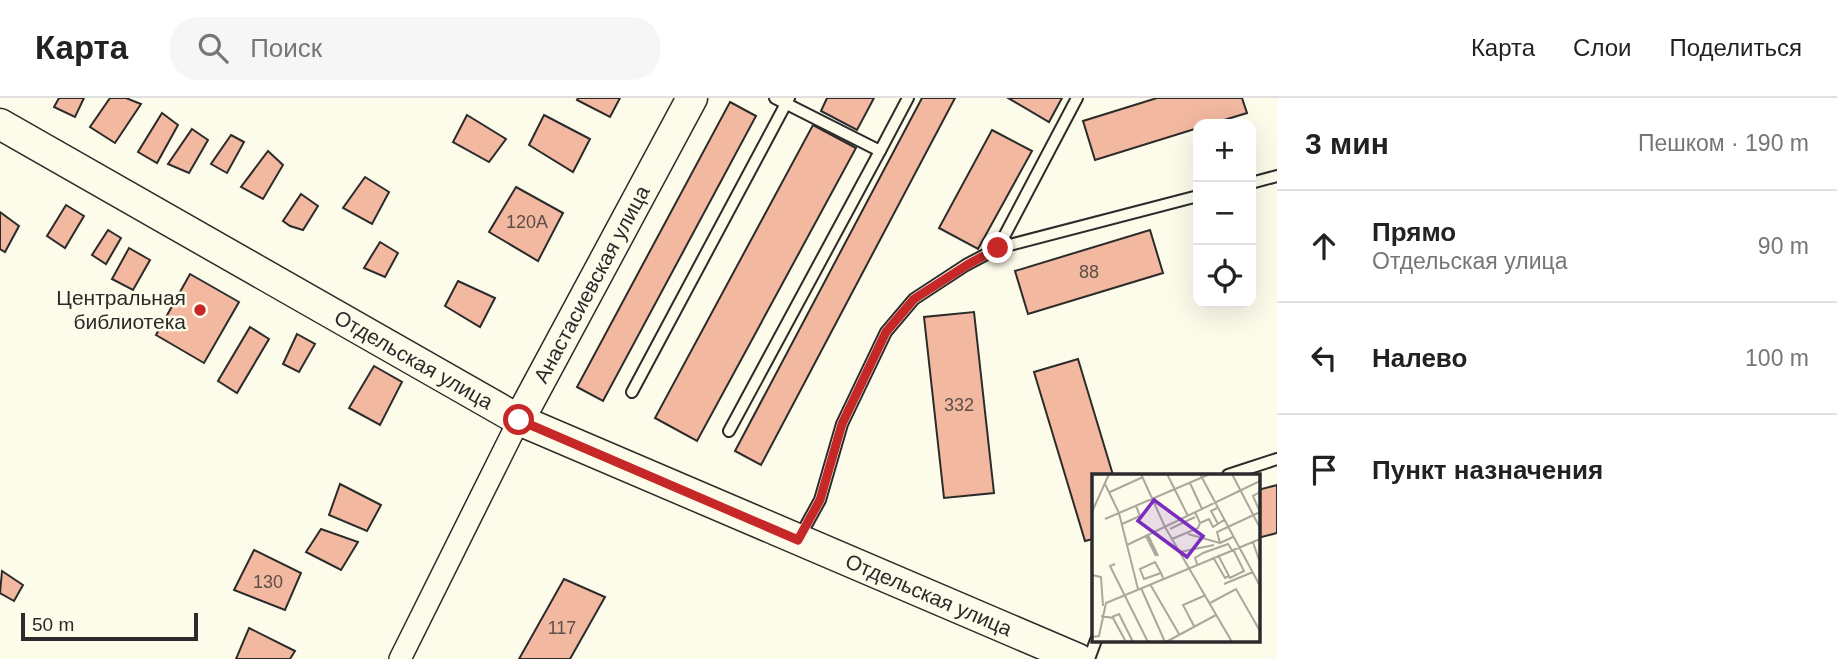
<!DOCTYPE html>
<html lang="ru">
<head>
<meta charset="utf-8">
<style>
  body { margin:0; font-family:Arial,sans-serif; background:#f6f6f6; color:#222 }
  .controls { position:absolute; right:21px; top:21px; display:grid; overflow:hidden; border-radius:14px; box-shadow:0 7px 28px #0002 }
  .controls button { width:63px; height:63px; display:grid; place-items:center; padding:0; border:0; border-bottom:2px solid #e0e0e0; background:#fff; color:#222; font:35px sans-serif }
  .scale { position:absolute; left:21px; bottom:18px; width:177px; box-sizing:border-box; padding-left:7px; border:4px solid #2b2b2b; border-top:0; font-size:19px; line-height:24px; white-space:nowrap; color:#2b2b2b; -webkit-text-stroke:5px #fdfbea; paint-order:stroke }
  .stop { position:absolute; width:21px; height:21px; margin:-16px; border:5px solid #c62828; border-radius:50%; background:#fff }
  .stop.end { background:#c62828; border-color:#fff; box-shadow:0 2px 7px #0008 }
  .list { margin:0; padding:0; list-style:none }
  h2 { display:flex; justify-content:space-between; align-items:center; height:91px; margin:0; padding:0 28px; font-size:30px }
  h2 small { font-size:23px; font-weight:400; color:#767676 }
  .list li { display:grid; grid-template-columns:46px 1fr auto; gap:21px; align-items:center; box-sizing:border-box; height:112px; padding:0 28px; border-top:2px solid #e0e0e0 }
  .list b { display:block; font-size:26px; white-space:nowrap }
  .list p { margin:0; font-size:23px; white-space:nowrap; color:#767676 }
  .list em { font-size:23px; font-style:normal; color:#767676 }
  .icon { flex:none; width:38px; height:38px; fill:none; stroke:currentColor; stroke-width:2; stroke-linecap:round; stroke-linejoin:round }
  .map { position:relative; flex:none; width:1277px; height:561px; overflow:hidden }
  header { display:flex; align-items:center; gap:42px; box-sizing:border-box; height:98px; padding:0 35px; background:#fff; border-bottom:2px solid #e0e0e0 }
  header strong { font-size:33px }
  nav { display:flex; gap:38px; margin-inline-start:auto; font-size:24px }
  .search { width:490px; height:63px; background:#f6f6f6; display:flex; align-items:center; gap:18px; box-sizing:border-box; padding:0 24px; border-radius:28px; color:#767676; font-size:26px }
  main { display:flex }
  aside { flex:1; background:#fff }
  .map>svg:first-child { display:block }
  .building { fill:#f2b8a0; stroke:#2b2b2b; stroke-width:2 }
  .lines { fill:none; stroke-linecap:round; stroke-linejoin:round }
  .lane-casing { stroke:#2b2b2b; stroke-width:14 }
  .street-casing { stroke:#2b2b2b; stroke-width:24 }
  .secondary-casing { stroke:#2b2b2b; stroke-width:33 }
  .lane { stroke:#fdfbea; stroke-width:10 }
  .street { stroke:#fdfbea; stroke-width:21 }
  .secondary { stroke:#fdfbea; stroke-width:30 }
  .route { stroke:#c62828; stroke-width:9 }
  .poi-dot { fill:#c62828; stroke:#fdfbea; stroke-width:2.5 }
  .labels { text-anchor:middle; stroke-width:5; stroke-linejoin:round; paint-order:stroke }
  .number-label { font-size:18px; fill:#5d4e48 }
  .street-label { font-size:21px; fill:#2b2b2b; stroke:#fdfbea }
  .poi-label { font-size:21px; fill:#2b2b2b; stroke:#fdfbea; text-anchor:end }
  .inset-road { fill:none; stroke:#a9a89e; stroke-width:2 }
  .view { fill:#7b2cbf; fill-opacity:0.15; stroke:#7b2cbf; stroke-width:3.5 }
  .inset-edge { fill:none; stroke:#2b2b2b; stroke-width:3.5 }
</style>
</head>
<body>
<header>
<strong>Карта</strong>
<div class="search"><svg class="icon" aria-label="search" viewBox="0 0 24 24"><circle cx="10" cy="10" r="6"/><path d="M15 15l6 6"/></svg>Поиск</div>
<nav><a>Карта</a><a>Слои</a><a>Поделиться</a></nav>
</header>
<main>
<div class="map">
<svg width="1277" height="561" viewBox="0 0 1277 561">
  <rect width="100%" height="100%" fill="#fdfbea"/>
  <!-- building -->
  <g class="building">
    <path d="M59,0H84L75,19L54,9Z"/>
    <path d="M110,0H126L141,6L115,45L90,29Z"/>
    <path d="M578,0H620L610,19L577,2Z"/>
    <path d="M827,0H874L857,32L821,13Z"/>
    <path d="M922,0H955L761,367L735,353Z"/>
    <path d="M1008,0H1062L1049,24Z"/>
    <path d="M1157,0H1242L1247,15L1211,26H1198V30L1095,62L1083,23Z"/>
    <path d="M730,4L756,18L603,303L577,289Z"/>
    <path d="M162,15L178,27L157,65L138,54Z"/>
    <path d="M467,17L506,41L489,64L453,44Z"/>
    <path d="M544,17L590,41L573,74L529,47Z"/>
    <path d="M813,27L856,50L697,343L655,320Z"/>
    <path d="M192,31L208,42L189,75L168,66Z"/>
    <path d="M992,32L1032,53L978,151L939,130Z"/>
    <path d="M231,37L244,44L227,75L211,66Z"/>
    <path d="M268,53L283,67L263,101L241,89Z"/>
    <path d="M365,79L389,94L372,126L343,110Z"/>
    <path d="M516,89L563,115L538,163L489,134Z"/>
    <path d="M301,96L318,108L303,132L290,128L283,123Z"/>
    <path d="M66,107L84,118L65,150L47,138Z"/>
    <path d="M0,114L19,128L5,154L0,151Z"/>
    <path d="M108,132L121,140L106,166L92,157Z"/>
    <path d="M1150,132L1163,175L1028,216L1015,173Z"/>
    <path d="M380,144L398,155L385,179L364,170Z"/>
    <path d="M129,150L150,162L133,192L112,181Z"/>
    <path d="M190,176L239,204L204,265L156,237Z"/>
    <path d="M458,183L495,200L480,229L445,208Z"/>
    <path d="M974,214L994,395L944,400L924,219Z"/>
    <path d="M250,229L269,241L237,295L218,283Z"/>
    <path d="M297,236L315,246L299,274L283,266Z"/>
    <path d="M1078,261L1113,377H1093V441L1085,443L1034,274Z"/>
    <path d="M374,268L402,284L380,327L349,310Z"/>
    <path d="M340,386L381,407L367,433L329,417Z"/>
    <path d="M1277,387V435L1258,440V392Z"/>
    <path d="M321,431L358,444L341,472L306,454Z"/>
    <path d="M254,452L301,475L285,512L234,492Z"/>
    <path d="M2,473L23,487L14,503L0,495Z"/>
    <path d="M564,481L605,499L570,561H519Z"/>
    <path d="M249,530L295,553L290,561H236Z"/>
  </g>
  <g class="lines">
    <defs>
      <g id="lane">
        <path d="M775,0L880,53L908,0"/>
        <path d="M1251,85L1277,78"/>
        <path d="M998,150L1198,98"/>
        <path d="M632,294L789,0"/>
        <path d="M729,333L880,53"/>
        <path d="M1228,377L1277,361"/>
        <path d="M799,440L820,402L842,326L886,234L914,201L966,167L998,150L1077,0"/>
        <path d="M1089,561L1096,542"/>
      </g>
      <path id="street" d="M400,561L519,322"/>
      <g id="secondary">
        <path id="s1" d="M0,26L519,322L1078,561"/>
        <path id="s2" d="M519,322L692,0"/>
      </g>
    </defs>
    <!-- lane casing -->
    <use href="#lane" class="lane-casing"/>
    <!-- street casing -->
    <use href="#street" class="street-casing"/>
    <!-- secondary casing -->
    <use href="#secondary" class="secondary-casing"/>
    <!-- lane -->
    <use href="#lane" class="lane"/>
    <!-- street -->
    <use href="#street" class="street"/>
    <!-- secondary -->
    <use href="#secondary" class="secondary"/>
  </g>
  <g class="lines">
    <!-- route -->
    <path class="route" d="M519,322L798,442L820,402L842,326L886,234L914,201L967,167L998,150"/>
  </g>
  <!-- markers -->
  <circle class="poi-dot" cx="200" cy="212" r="7"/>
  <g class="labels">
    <!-- number labels -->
    <g class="number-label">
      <text x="527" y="130">120А</text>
      <text x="1089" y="180">88</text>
      <text x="959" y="313">332</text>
      <text x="268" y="490">130</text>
      <text x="562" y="536">117</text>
    </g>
    <!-- street labels -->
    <g class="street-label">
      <text dy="7" stroke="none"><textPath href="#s2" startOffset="154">Анастасиевская улица</textPath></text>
      <text dy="7" stroke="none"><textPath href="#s1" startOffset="476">Отдельская улица</textPath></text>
      <text dy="7" stroke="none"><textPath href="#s1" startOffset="1043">Отдельская улица</textPath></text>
    </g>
    <!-- poi labels -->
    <g class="poi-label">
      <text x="186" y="207">Центральная<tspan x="186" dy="24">библиотека</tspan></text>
    </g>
  </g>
  <!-- overview -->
  <g transform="translate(1092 376)">
    <rect width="168" height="168" fill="#fdfbea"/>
    <path class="inset-road" d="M49,0L73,53L140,168M75,0L96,42M108,0L168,112M140,0L168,54M98,9L110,35M13,10L27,39L46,115M18,18L51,3M125,34L119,37L126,50M0,38L17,0M103,38L108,49L117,45L121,53L132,46M168,38L161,22L168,18M13,45L118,0M30,50L48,42L44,32M78,55L103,43M96,60L128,69M56,61L66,82M54,62L64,82M141,63L128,69L125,58L168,38M80,65L106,54L108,49M161,68L168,89M35,71L168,7M88,78L122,71M126,81L138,104L152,97L141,75M121,83L133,104L137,102M23,90L18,92L56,168M105,90L103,84L111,79L136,70L140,76M69,99L52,105L48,95L63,88L69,99L71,104M0,101L9,103L11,132M58,110L87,160M132,110L161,98M49,114L73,168M118,129L144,115L168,157M9,142L21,144L34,168M20,143L27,140L41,168M102,152L91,131L114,121M0,163L7,162L14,129L168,65M74,168L124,141"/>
    <path class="view" d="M62,26L111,62L95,83L46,47Z"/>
    <rect width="168" height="168" class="inset-edge"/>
  </g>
</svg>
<div class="controls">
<button>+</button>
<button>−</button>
<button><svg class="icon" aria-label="locate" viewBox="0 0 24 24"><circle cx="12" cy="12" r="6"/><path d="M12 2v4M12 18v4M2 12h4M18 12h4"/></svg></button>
</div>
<div class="scale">50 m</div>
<div class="stop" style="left:519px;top:322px"></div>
<div class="stop end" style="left:998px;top:150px"></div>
</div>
<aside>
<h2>3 мин<small>Пешком · 190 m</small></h2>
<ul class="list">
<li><svg class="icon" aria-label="ahead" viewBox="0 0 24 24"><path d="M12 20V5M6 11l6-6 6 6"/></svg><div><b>Прямо</b><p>Отдельская улица</p></div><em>90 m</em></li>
<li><svg class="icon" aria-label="left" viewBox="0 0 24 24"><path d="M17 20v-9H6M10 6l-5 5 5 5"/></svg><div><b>Налево</b></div><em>100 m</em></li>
<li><svg class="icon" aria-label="arrive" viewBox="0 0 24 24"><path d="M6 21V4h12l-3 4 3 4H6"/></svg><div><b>Пункт назначения</b></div></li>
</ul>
</aside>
</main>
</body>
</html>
